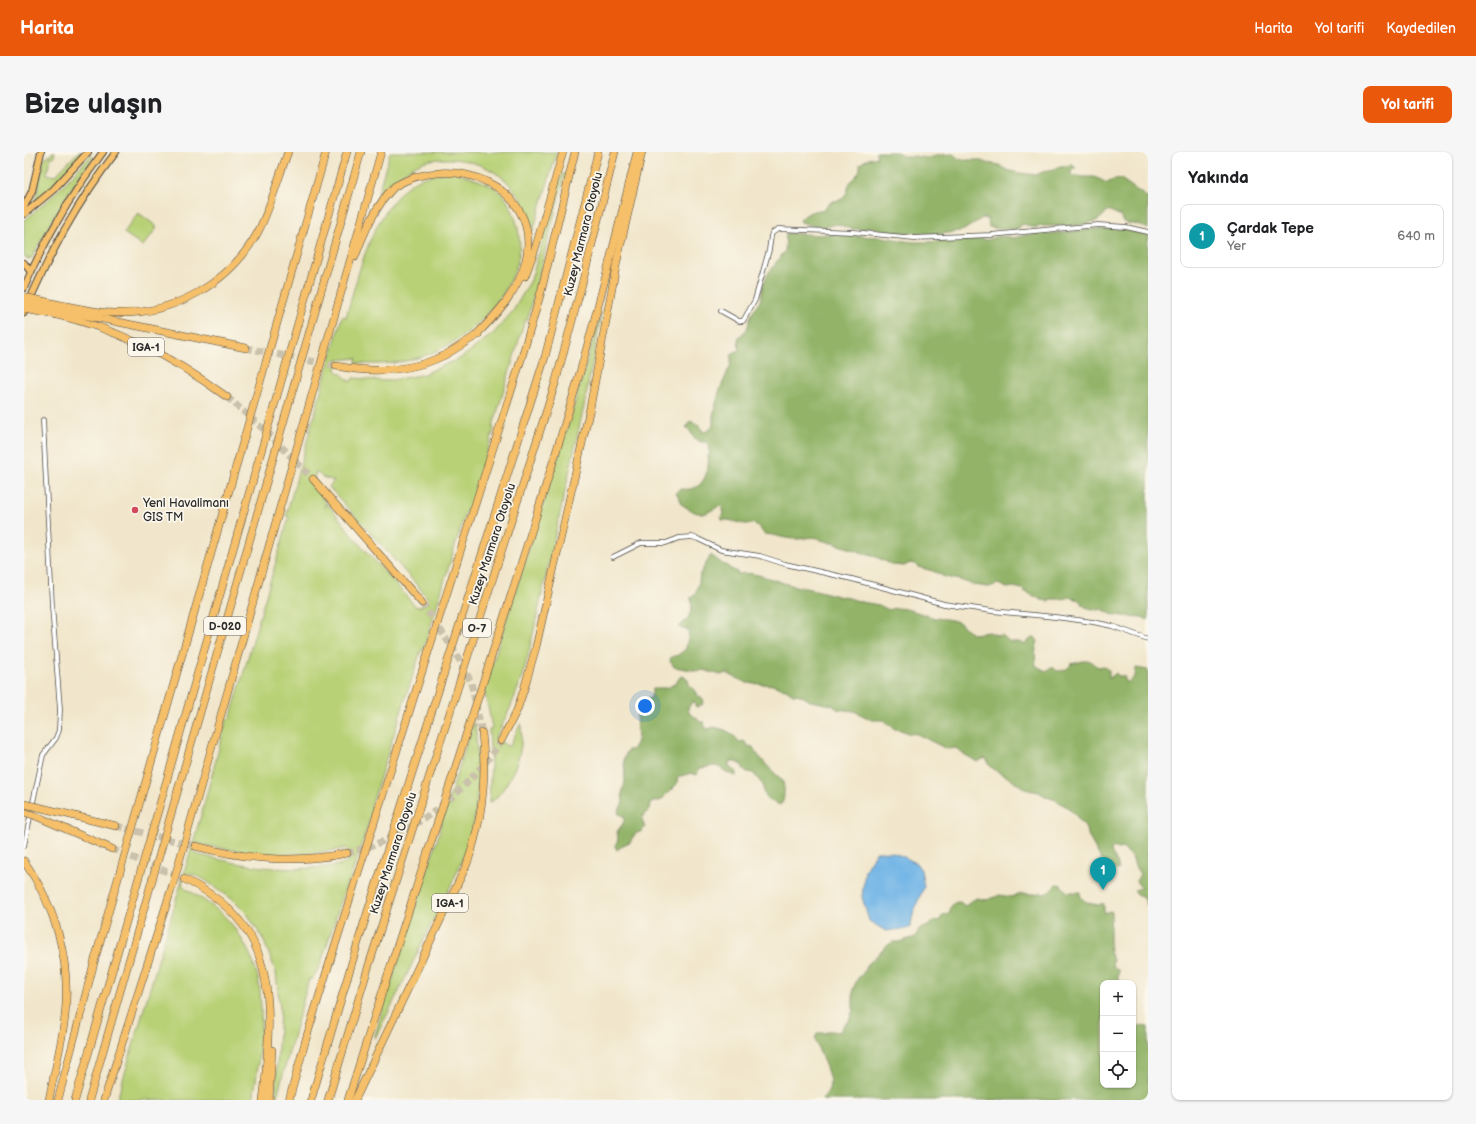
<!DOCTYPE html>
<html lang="tr">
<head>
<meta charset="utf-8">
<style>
  body { margin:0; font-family:"Balsamiq Sans",sans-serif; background:#f6f6f6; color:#202124 }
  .controls { position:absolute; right:12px; bottom:12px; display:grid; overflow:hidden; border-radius:8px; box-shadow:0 1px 3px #0004 }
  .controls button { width:36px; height:36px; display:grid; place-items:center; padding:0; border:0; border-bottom:1px solid #e0e0e0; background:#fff; color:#202124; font:20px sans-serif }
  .you { position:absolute; left:621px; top:554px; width:14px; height:14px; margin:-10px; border:3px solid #fff; border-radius:50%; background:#1a73e8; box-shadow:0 0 0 6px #1a73e833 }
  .badge { display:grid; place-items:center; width:26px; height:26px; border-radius:50%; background:#ea580c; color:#fff; font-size:13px; font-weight:700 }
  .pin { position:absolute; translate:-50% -33px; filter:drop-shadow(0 1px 2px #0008) }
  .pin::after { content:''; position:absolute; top:21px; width:14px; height:12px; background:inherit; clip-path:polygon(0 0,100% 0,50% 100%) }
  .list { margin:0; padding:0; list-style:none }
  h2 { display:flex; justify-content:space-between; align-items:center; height:52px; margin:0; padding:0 16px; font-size:17px }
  h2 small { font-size:13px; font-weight:400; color:#757577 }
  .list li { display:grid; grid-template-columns:26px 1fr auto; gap:12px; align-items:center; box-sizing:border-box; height:64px; margin:0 8px 8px; padding:0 8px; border:1px solid #e0e0e0; border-radius:8px }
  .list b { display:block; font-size:15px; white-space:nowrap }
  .list p { margin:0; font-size:13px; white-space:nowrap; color:#757577 }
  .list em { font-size:13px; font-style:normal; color:#757577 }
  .icon { flex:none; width:22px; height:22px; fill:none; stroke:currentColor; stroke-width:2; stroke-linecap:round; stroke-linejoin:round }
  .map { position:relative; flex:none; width:1124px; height:948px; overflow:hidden; border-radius:8px }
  header { display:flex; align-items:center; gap:24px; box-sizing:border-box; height:56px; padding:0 20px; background:#ea580c; color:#fff }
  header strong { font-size:19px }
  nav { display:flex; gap:22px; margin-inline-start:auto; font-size:14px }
  .intro { display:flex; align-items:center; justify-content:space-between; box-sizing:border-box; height:96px; padding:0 24px }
  h1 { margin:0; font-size:28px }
  .button { padding:10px 18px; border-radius:8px; background:#ea580c; color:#fff; font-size:14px; font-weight:700 }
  main { display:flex; gap:24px; padding:0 24px }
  aside { flex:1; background:#fff; border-radius:8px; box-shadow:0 1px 3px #0004 }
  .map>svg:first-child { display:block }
  .green { fill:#b8d176; stroke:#727e50; fill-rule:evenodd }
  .forest { fill:#92b367; stroke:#5e6f49 }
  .water { fill:#70b4e6; stroke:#4e7088 }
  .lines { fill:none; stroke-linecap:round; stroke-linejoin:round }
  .highway-tunnel { stroke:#c9c1ab; stroke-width:7; stroke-dasharray:7 3.5; stroke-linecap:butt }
  .street-casing { stroke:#494743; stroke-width:5.5 }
  .primary-casing { stroke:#494743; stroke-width:8 }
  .highway-casing { stroke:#494743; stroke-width:8 }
  .street { stroke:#fff; stroke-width:4 }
  .primary { stroke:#f6c06b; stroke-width:6 }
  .highway { stroke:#f6c06b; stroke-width:7 }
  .highway-bridge-casing { stroke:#494743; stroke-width:8; stroke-linecap:butt }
  .highway-bridge { stroke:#f6c06b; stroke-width:7 }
  .poi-dot { fill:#d1495b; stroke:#fbf7ec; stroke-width:1.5 }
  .labels { text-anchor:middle; stroke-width:3.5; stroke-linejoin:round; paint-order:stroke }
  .shield { fill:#fbf7ec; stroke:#696865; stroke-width:1 }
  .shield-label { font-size:11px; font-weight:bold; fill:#2b2b2b }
  .street-label { font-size:12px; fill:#2b2b2b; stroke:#fbf7ec }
  .poi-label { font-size:12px; fill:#2b2b2b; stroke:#fbf7ec; text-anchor:start }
</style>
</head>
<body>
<header>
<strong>Harita</strong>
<nav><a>Harita</a><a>Yol tarifi</a><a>Kaydedilen</a></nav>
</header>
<div class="intro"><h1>Bize ulaşın</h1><a class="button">Yol tarifi</a></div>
<main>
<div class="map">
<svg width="1124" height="948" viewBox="0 0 1124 948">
  <rect width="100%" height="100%" fill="#fbf7ec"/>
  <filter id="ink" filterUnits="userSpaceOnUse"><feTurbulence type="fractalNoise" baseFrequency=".025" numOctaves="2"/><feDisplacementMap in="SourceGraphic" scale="8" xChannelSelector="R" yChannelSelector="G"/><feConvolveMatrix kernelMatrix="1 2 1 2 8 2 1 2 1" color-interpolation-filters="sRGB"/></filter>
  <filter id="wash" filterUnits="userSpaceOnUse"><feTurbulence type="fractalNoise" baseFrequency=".012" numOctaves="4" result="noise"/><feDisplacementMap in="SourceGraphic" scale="16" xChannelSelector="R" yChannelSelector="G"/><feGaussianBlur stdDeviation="0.9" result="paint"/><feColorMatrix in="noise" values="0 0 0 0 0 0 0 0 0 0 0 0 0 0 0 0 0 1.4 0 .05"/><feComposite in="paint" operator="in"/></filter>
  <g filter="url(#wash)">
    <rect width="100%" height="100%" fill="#f1e6cb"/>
    <!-- green -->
    <g class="green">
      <path d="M28,0H31L30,5L26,6L23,22L31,24L54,0H59L26,36L8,52L12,45L20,7L27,3Z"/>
      <path d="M366,0H533L509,79C500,36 470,9 426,7C417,7 408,7 399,10C379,18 365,31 352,48Z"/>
      <path d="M67,3L69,5C46,37 26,70 8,106L4,107L0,104V68C26,49 46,26 67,3Z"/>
      <path d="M429,19C441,24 460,29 471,36C484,44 491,63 494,77C499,101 493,117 481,138C449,190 394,218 332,211L333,206L314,208L312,218L327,230L329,226L362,229L397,223L437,206L470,181L489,159L507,128L538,22H541L503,169L501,168L469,274L470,277L445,358H442L399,499L397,498L347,654L349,657L325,731H323L296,814L288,827H285L252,948H251L256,858L252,820L239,787L224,763L208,747L181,728L167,721L161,722L158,732L161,736C178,747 197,758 209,774C220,789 230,808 234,826C241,863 235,911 229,948H93L178,660L203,566L206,567L265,365L262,364L318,164L322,165C334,124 344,76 374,44C377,40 381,36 385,33C397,24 414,22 429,19ZM292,319L298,325L310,329L305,335L393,433L405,448L396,455L391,454L334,390L303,351L301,356V350L289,330ZM171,691C221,702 272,707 322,696L325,708C318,714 309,714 299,715C253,720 217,713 172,702L169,698Z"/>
      <path d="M113,62H116L132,74V77L119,94L100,81Z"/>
      <path d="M578,158L560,254L504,504C496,533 486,560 471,586L485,595L497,571C498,581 498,590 496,599C494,613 478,645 465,651L467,613L465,577L468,576L465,559L460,538L541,284Z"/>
      <path d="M451,571C453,600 456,632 451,662C444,703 424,740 405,777C387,814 370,850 351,886H350L356,866L416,679L415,678L449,572Z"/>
    </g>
    <!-- forest -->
    <g class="forest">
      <path d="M852,0H873L880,5H887L890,4L903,6L917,3L929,2L935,7L942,8H954L963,11L976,13L983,18L996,21L1012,23C1018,19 1040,14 1048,13L1052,16L1047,19V23L1059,25H1071L1083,31L1089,28L1097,27L1124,46V77C1114,70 1107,74 1098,69L1097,64L1084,58L1078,65L1072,69L1060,72L1046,74H1017L1011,76L1000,72L997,73L994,77L970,76L965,75L964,67L958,66L940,78L918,82L868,80L847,75L838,77H827L814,72L800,75L793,73L789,74L777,70L776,68C783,61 787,59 797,58C801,57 803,52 807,50C810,48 815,49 818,47C825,42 823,33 828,28C833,23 837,20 836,12C841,8 847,5 853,6Z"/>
      <path d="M1070,77H1097L1124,83V468L1118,465L1098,464L1087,462L1078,457L1073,458L1061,455L1055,448L1046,445L1038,447H1029L1025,449L1018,448L1000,439L998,437L990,435L983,436L974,432L965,435L950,433L936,428L921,425L909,419L894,415L891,412L886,411L880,414L869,413L846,402H841L832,398L797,388C789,382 779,388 770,387C760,387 750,382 740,382C728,365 730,375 716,371C711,370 704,367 698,368L697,365L699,362L698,358L699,356L697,354C691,355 688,359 682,361C674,364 663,356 656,351V347L652,341L655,337C660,337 665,338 670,336C681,333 686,315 684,304L686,301L684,297L685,293L682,290H677L670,286L666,279L662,275L666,269L675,273L679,280L684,279L689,273V264L695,240L707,212V204L709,201L715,198L714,186L723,177L727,163L736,149L739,132L745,120L751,113L752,110L757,105L758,102L761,100L762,81L795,83L802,82H815L827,84L858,85L888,90H905L927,88L947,89L955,86L963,88L972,85L983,84L989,86L1007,82L1039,81Z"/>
      <path d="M687,403L700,413H703L705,416L713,420V422H715C729,418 753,430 767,433C784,437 800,439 816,445L819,444L837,450L855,453L865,458C877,452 899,463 911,466C920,467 928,467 936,471C940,474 944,479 948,482L965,480L975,484L978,483L986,490H995L1000,492L1008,486H1012L1014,490C1011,495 1011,508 1012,514C1016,515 1019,518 1022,519L1027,515H1029L1033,519C1039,519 1045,517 1047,512L1059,509H1067L1074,515L1080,514L1085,518V526H1086L1092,521L1094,524H1100L1102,530H1105L1111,524L1112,516L1124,518V754L1119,745L1112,742L1110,738L1117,736L1112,729L1116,722L1112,716L1107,703L1098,696L1094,697L1090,695L1087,698C1088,704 1093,708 1095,717L1093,718L1086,716L1077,707L1066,687L1060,673L1046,657L1032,648L1023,645L1015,640L1004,638L992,631L982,624L972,619L964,612L963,608L961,606L953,610C946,605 938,602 932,596L923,597L893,582L884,581L880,579L871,577L859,568H848L830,559L813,557L808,553L786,549L777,543L769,542L762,537L754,535L750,533L723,531L702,521L697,523L679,518L675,519L650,515L646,509L647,505L654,503L662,497C662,489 667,484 663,477H658L655,475L664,466L668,457L667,446L672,440L675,430L676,422Z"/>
      <path d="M658,524L664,527L665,533L668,535L674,544L677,545L680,548L679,552L673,555L671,554V550L669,549L664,556L665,561L673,566L675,570H680L681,575L684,577L690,575L701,578L708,582L716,590L720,589L724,594L729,595C732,603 752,624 759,628C760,637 762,646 756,653L745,648L739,640V633L729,621C719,619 722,621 717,612L708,609L705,610V615L712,620V624C704,623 696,614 691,614C687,614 679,616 675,616L673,623L667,621L657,624H654L653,632L640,645L638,648L626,651L625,658L620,663L618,668L621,675L618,679L611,682L606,690L601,692L593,698L591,694L594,687L593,680C596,674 602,671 600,664L595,662L594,660L599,650L598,641L601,630L600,606L604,598H608C619,583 610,577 613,563C614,559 617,556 620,552L619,548L627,546L629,536H643L652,531L656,525Z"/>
      <path d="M1034,732L1037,733L1043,740H1056C1056,750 1067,752 1075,753L1079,751L1080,753V761L1087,759L1088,760V765L1086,770V801L1089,808L1088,811L1089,815L1095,819L1094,823V829L1098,831H1079V933H1109V873L1124,875V948H798C800,944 804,941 805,937C810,925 793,899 791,886L794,881H801L806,879L816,880L819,873L825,869L827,863L829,858V837L834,826L838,823L843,813L859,798L861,795L869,790H875L891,785L896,776C898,776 900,776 902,775C908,773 907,768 915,769L919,763L925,761C928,754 927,750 936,750L941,754L944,752L946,749L953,746L963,748L976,743L987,745L998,742H1013L1017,740L1019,742C1025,741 1029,738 1031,733Z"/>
    </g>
    <!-- water -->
    <path class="water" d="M852,700H868L880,705L892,711L897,718L900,735L890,758L886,776L862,779L845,769L838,745L841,718Z"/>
  </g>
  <g filter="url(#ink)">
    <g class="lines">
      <!-- highway-tunnel -->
      <g class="highway-tunnel">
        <path d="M222,196L312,214"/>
        <path d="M203,245L245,282L289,327"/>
        <path d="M398,451L430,498L447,530L458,581"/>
        <path d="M92,674L171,694"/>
        <path d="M88,697L160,727"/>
        <path d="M323,701C384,687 443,641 477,589"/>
      </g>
      <defs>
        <g id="street">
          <path d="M697,159L715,169H719L731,148L745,98L747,84L748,81L754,77L829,80L890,86L967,83L1074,73L1102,75L1124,80"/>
          <path d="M589,405L617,391H642L655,386L668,385L674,387L697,398L736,404L761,412L828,427L920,452L968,459L1031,465L1069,470L1088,474L1124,487"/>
          <path d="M8,655L19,603L32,586L35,578L36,557L28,454L19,268"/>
          <path d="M0,694L7,661"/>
        </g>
        <g id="primary">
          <path d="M0,55L8,39L17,0"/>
          <path d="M0,62L29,38L64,0"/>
          <path d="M0,111L7,120"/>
          <path d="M0,136C21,87 47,42 79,0"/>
          <path d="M0,161C26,101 52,52 92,0"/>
        </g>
        <g id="highway">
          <path d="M331,105C340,81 352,52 371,34C427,0 518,33 502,108C495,139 471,164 450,185"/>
          <path d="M501,124L511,97L539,0"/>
          <path d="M37,153C55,156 73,161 91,161C150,163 206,131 234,80C247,55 254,26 264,0"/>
          <path d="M35,158L222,196"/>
          <path d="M33,163C96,177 151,207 203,245"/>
          <path d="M312,214C348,221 385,220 419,204C431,198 442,189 454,183"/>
          <path d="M289,327L398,451"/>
          <path d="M477,589L493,558L500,537L512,495L566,256L593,109L618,0"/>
          <path d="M14,655L92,674"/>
          <path d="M12,664L88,697"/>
          <path d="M171,694C222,707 271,712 323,701"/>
          <path d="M0,709C32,755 47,809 41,864C38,892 30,920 25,948"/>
          <path d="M160,727C231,761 248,812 244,887C243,907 242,928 239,948"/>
          <path d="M34,948L71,807L302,0"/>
          <path d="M51,948L323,0"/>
          <path d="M65,948L337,0"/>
          <path d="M80,948L148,735L357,0"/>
          <path d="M245,948L248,898"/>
          <path d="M265,948L282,887L301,825L497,208L517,140L551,0"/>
          <path d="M287,948L335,787L521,205L574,0"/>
          <path d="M304,948L344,816L531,232L557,136L591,0"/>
          <path d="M324,948C397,715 477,484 547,251C572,168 592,84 613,0"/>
          <path d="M331,948L443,712C458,670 463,625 458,581"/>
        </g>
      </defs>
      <!-- street casing -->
      <use href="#street" class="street-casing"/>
      <!-- primary casing -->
      <use href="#primary" class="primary-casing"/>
      <!-- highway casing -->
      <use href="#highway" class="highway-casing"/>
      <!-- street -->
      <use href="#street" class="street"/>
      <!-- primary -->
      <use href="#primary" class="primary"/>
      <!-- highway -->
      <use href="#highway" class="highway"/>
      <defs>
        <g id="highway-bridge">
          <path d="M0,145L37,153"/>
          <path d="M0,151L35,158"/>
          <path d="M0,157L33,163"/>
          <path d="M0,652L14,655"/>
          <path d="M0,660L12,664"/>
        </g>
      </defs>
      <!-- highway-bridge casing -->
      <use href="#highway-bridge" class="highway-bridge-casing"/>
      <!-- highway-bridge -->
      <use href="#highway-bridge" class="highway-bridge"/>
    </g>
  </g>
  <!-- markers -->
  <circle class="poi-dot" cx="111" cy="358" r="4"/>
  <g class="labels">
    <!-- shield labels -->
    <g class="shield">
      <rect x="104" y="186" width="36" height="18" rx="3"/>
      <rect x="180" y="465" width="42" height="18" rx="3"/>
      <rect x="439" y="467" width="28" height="18" rx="3"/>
      <rect x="408" y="742" width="36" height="18" rx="3"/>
    </g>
    <g class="shield-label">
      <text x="122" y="199">IGA-1</text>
      <text x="201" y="478">D-020</text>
      <text x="453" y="480">O-7</text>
      <text x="426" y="755">IGA-1</text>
    </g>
    <!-- street labels -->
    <g class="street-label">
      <text transform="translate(559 82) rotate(-76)" y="4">Kuzey Marmara Otoyolu</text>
      <text transform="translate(468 392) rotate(-72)" y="4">Kuzey Marmara Otoyolu</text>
      <text transform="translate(369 701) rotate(-72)" y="4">Kuzey Marmara Otoyolu</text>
    </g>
    <!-- poi labels -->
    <g class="poi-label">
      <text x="119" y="355">Yeni Havalimanı<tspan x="119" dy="14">GIS TM</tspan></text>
    </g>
  </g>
</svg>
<div class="controls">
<button>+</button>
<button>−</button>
<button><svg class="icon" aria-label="locate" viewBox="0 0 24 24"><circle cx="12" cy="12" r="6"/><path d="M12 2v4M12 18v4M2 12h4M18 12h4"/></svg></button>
</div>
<div class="you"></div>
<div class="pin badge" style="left:1079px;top:738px;background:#0f9aa8">1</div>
</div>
<aside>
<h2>Yakında<small></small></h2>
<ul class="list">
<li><span class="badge" style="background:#0f9aa8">1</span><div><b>Çardak Tepe</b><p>Yer</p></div><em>640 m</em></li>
</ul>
</aside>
</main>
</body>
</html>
